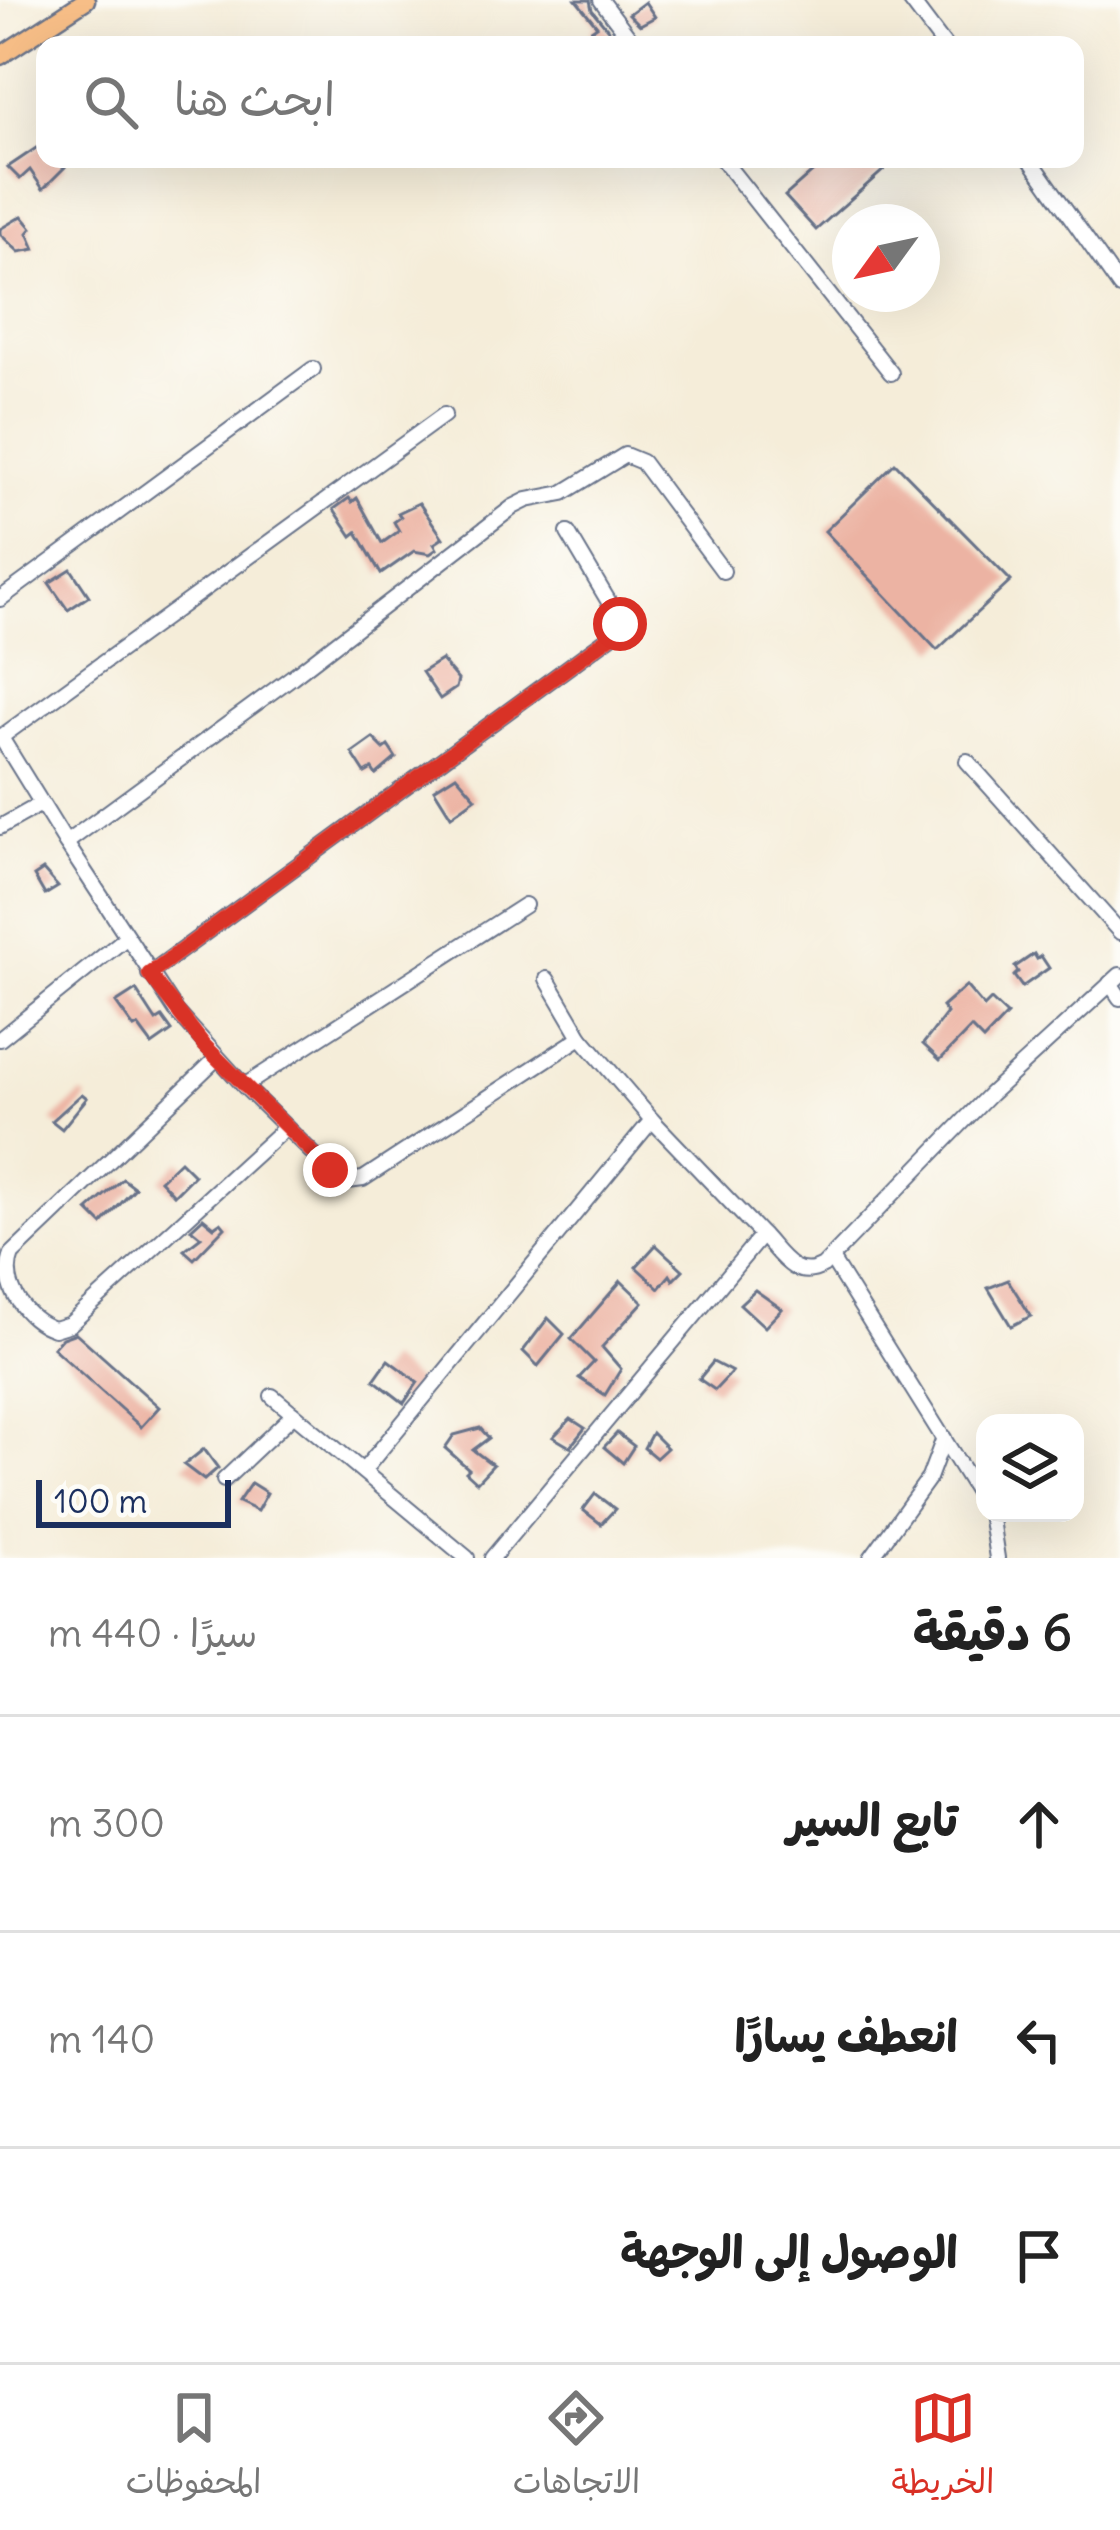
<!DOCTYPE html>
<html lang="ar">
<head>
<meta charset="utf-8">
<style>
  body { margin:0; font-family:Delius,"Playpen Sans Arabic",sans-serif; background:#f6f6f6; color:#222; direction:rtl }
  .controls { position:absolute; right:36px; bottom:36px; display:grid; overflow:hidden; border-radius:24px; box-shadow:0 12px 48px #0002 }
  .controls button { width:108px; height:108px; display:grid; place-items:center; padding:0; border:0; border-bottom:3px solid #e0e0e0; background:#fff; color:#222; font:60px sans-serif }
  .compass { position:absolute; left:832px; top:204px; width:108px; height:108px; border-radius:50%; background:#fff; box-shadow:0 12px 48px #0002; rotate:237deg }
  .scale { position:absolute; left:36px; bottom:30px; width:195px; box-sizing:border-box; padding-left:12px; border:6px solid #1b2f5e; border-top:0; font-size:33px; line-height:42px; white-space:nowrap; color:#1b2f5e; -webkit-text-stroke:9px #fdfcf7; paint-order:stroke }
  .stop { position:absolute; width:36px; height:36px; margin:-27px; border:9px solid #d93025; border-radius:50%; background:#fff }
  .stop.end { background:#d93025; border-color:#fff; box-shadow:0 3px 12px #0008 }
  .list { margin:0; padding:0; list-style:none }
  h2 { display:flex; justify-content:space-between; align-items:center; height:156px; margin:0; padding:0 48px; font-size:51px }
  h2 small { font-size:39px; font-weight:400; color:#767676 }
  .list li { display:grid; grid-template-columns:78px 1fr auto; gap:36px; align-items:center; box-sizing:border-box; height:216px; padding:0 48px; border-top:3px solid #e0e0e0 }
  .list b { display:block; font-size:45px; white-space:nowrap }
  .list em { font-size:39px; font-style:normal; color:#767676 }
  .icon { flex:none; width:66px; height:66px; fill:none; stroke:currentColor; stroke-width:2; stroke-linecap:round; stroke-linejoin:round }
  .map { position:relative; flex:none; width:1120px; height:1558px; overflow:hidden; direction:ltr }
  .search { position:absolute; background:#fff; box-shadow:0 12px 48px #0002; left:36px; right:36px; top:36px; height:132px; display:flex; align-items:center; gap:30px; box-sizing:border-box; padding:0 42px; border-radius:24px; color:#767676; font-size:45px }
  .sheet { height:804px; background:#fff }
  nav { display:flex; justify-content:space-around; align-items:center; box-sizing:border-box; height:168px; border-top:3px solid #e0e0e0; background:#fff; font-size:33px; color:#767676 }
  nav a { display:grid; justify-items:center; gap:6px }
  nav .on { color:#d93025 }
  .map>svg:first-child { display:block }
  .building { fill:#ecb3a3 }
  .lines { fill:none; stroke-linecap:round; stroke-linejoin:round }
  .minor-casing { stroke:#677289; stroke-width:18 }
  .major-casing { stroke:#677289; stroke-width:21 }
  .minor { stroke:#fff; stroke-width:14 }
  .major { stroke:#f7be87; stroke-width:16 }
  .route { stroke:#d93025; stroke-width:15 }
</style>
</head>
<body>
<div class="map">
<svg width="1120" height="1558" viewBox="0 0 1120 1558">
  <rect width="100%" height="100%" fill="#fdfcf7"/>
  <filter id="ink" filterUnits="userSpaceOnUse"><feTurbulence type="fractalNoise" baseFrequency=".00833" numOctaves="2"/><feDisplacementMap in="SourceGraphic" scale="24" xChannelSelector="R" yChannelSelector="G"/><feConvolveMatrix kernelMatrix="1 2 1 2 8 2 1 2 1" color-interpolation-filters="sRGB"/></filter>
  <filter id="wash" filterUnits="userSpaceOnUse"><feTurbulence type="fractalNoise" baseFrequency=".004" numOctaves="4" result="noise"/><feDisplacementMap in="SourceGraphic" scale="48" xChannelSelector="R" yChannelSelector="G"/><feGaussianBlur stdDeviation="2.7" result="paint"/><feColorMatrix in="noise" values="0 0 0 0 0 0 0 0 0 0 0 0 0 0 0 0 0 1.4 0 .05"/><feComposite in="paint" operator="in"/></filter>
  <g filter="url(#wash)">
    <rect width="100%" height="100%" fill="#f5edd9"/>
    <g id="blocks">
      <!-- building -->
      <g class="building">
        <path d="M576,0H590L592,10L616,39L609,45H579L593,34L591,30L597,26Z"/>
        <path d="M645,2L655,17L640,25L629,14Z"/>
        <path d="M45,142V159H60L65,167L43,189L30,170L20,179L8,167Z"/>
        <path d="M827,159H896L816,230L785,196Z"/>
        <path d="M22,216L32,228L28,233L35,249L19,252L0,234V229Z"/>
        <path d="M895,463L1011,581L937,650L825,531Z"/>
        <path d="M349,498L352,502L357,498L382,543L399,531L394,522L401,517L398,513L419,503L443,538L434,544L437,549L430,554L414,551L381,574L357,532L352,536L334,509Z"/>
        <path d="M71,569L89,596L68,610L49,583Z"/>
        <path d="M441,660L458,680L456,688L440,699L422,672Z"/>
        <path d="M373,738L384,749L388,746L396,758L376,775L372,769L365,773L352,753Z"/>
        <path d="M456,775L476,798L451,816L434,789Z"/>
        <path d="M43,870L58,887L45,895L34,876Z"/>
        <path d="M1034,954L1037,959L1041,956L1049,968L1022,987L1014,976L1018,972L1015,967Z"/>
        <path d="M966,986L984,1007L991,1000L1007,1015L983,1040L971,1028L940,1060L923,1044L947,1013L942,1007Z"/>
        <path d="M136,990L156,1021L162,1017L172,1031L152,1045L138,1026L134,1028L116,1003Z"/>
        <path d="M82,1094L87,1098L62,1129L52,1121Z"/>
        <path d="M180,1161L194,1175L174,1195L160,1180Z"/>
        <path d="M123,1179L135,1188L102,1224L88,1210Z"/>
        <path d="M203,1218L214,1227L221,1222L225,1227L194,1259L184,1250L201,1237L191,1229Z"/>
        <path d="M656,1245L683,1270L673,1280L670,1275L659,1288L636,1267Z"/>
        <path d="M1008,1280L1031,1316L1011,1326L988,1288Z"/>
        <path d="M621,1281L643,1302L602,1347L621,1369L605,1395L579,1378L594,1362L571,1339Z"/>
        <path d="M755,1290L782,1309L765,1327L740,1304Z"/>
        <path d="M548,1318L564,1334L538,1366L523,1351Z"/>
        <path d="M76,1333L159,1407L141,1427L53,1348L62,1338Z"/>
        <path d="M388,1360L418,1382L404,1403L374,1380Z"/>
        <path d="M713,1362L732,1372L715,1390L699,1379Z"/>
        <path d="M571,1419L585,1428L570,1447L553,1437Z"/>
        <path d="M480,1428L489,1438L473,1450L493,1465L477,1482L466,1472L469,1469L445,1448L454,1435Z"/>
        <path d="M617,1433L634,1446L623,1463L604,1447Z"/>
        <path d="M652,1433L667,1448L656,1458L644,1448Z"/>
        <path d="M204,1449L218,1468L204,1480L184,1465Z"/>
        <path d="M251,1483L267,1493L257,1511L238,1502Z"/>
        <path d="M595,1494L615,1509L601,1524L583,1510Z"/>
      </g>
    </g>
  </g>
  <g filter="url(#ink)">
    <use href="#blocks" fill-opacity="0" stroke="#677289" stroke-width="3"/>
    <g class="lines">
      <defs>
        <g id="minor">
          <path d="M601,0L635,45"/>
          <path d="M910,0L944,45"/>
          <path d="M722,159L891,373"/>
          <path d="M1030,159L1120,287"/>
          <path d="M0,599L313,369"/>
          <path d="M0,736L66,843L292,677L513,507L527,500L563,493L625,455L642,462L723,571"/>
          <path d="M1,737L444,415"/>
          <path d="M967,761L1120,932"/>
          <path d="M0,827L41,804"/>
          <path d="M66,843L176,1011L244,1086L338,1178L348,1181L363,1179L581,1037L547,979"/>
          <path d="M149,974L615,633L619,619L568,533"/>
          <path d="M1110,983L1120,998"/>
          <path d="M0,1039L127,937"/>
          <path d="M217,1058L12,1254C0,1284 25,1320 54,1329L70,1324L286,1127"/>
          <path d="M244,1086L525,905"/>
          <path d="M762,1235C780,1254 795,1282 823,1266L990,1094L1120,975"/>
          <path d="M832,1260L985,1505"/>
          <path d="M272,1396L467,1558"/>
          <path d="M363,1471L652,1120"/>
          <path d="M224,1480L294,1414"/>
          <path d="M990,1513L997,1558"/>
          <path d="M492,1558L762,1235L652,1120L581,1037"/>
          <path d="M871,1558L929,1478L944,1438"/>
        </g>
        <path id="major" d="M0,56L86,0"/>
      </defs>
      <!-- minor casing -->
      <use href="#minor" class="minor-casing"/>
      <!-- major casing -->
      <use href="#major" class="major-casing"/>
      <!-- minor -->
      <use href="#minor" class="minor"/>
      <!-- major -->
      <use href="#major" class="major"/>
    </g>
  </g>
  <g class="lines" filter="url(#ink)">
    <!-- route -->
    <path class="route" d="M330,1170L204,1045L149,974L615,633L620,624"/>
  </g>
</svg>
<div class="controls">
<button><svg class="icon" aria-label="layers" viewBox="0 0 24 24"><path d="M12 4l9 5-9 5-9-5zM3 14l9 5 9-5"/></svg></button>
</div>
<svg class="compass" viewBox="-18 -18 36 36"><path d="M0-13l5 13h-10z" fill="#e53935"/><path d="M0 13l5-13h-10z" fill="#767676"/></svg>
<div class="scale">100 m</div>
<div class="stop" style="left:620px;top:624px"></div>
<div class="stop end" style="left:330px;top:1170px"></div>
<div class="search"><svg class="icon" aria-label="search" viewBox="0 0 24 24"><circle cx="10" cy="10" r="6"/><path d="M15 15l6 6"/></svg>ابحث هنا</div>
</div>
<section class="sheet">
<h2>6 دقيقة<small>سيرًا · 440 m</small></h2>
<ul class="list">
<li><svg class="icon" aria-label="ahead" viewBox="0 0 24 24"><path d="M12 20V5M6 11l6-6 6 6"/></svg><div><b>تابع السير</b></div><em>300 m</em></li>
<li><svg class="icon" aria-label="left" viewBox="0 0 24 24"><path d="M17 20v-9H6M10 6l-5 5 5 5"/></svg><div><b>انعطف يسارًا</b></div><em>140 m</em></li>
<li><svg class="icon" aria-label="arrive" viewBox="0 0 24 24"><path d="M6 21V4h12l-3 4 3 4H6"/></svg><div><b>الوصول إلى الوجهة</b></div></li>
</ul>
</section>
<nav>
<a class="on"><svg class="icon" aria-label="map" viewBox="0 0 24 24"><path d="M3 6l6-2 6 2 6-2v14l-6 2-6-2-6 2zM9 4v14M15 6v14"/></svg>الخريطة</a>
<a><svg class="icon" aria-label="directions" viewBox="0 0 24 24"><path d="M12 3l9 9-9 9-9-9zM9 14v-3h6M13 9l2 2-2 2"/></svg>الاتجاهات</a>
<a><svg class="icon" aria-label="saved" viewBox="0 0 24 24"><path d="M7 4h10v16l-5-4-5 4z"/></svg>المحفوظات</a>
</nav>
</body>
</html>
